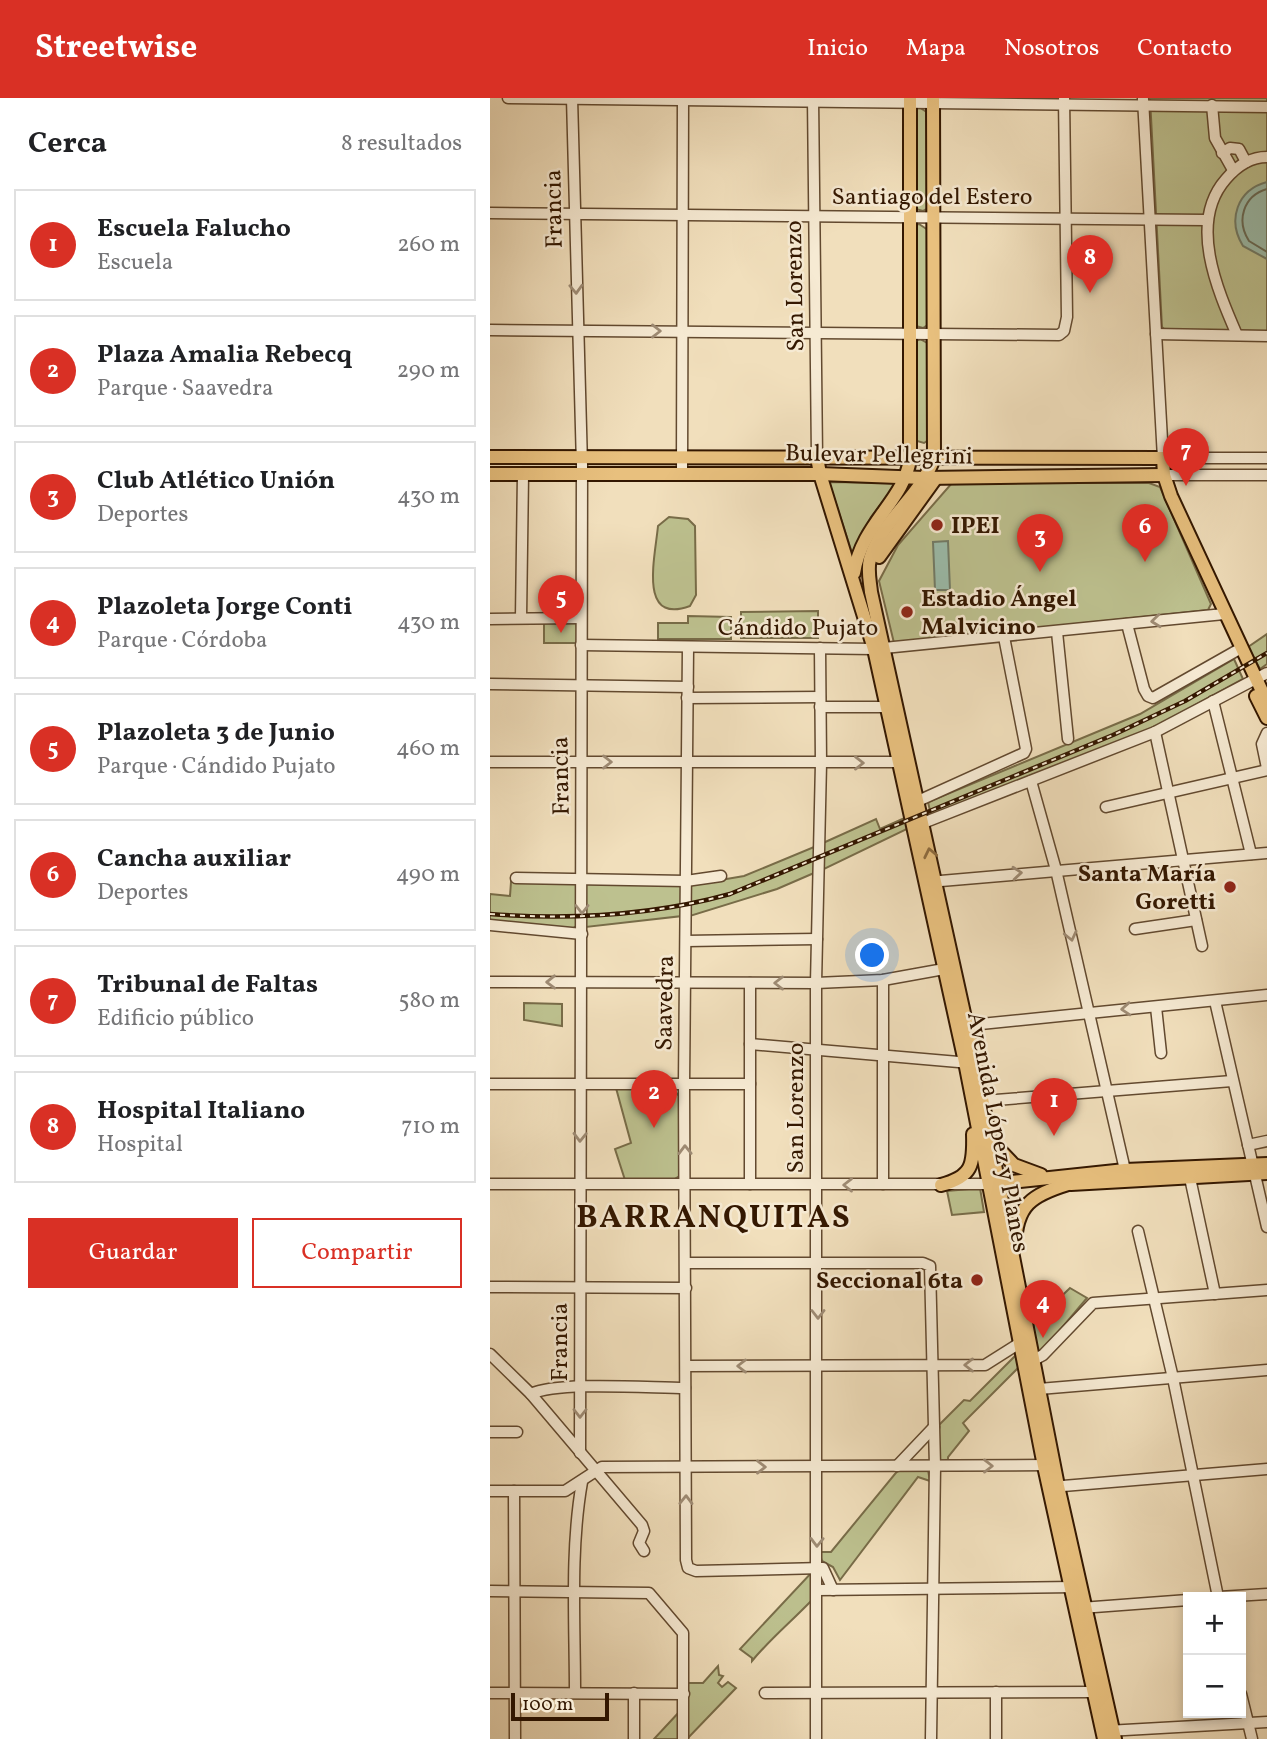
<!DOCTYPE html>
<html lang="es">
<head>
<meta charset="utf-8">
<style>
  body { margin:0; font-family:Vollkorn,serif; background:#f6f6f6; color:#202124 }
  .controls { position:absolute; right:21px; bottom:21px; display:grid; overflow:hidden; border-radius:0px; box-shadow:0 4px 10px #0003 }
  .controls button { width:63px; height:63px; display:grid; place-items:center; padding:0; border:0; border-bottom:2px solid #e0e0e0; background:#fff; color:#202124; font:35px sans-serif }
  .scale { position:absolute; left:21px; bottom:18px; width:98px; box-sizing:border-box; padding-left:7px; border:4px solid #331700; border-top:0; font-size:19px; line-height:24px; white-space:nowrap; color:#331700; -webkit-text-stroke:5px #f6ead3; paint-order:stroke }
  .you { position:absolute; left:383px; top:858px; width:24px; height:24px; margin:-18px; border:5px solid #fff; border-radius:50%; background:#1a73e8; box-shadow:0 0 0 10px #1a73e833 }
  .badge { display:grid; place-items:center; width:46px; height:46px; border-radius:50%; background:#d93025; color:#fff; font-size:23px; font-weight:700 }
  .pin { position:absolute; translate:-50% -58px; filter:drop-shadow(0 2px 4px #0008) }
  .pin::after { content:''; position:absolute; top:37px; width:24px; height:21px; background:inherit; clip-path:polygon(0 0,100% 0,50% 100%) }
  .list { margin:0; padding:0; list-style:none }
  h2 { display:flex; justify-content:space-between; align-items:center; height:91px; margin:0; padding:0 28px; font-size:30px }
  h2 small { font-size:23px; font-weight:400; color:#757577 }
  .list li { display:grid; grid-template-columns:46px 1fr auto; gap:21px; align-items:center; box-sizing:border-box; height:112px; margin:0 14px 14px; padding:0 14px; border:2px solid #e0e0e0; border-radius:0px }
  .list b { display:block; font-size:26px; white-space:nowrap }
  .list p { margin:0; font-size:23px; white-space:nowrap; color:#757577 }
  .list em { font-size:23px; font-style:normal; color:#757577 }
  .actions { display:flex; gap:14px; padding:21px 28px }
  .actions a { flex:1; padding:16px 0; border:2px solid #d93025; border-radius:0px; text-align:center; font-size:24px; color:#d93025 }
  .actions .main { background:#d93025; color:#fff }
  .map { position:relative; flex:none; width:777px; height:1641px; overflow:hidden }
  header { display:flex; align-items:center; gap:42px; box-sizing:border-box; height:98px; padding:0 35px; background:#d93025; color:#fff }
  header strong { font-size:33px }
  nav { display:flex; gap:38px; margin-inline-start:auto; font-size:24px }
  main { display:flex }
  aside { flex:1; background:#fff }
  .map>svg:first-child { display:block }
  .green { fill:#bdc18f; stroke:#786c48; stroke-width:2 }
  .water { fill:#9bbdac; stroke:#717b67; stroke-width:2 }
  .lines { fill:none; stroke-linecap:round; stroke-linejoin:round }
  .shore { stroke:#676a56; stroke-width:2 }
  .minor-casing { stroke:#62492f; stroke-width:13 }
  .major-casing { stroke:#331700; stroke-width:16 }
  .minor { stroke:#f6ead3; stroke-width:10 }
  .major { stroke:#e8c07e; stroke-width:12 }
  .rail-casing { stroke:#331700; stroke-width:4.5 }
  .rail { stroke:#f6ead3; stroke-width:2; stroke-dasharray:5; stroke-linecap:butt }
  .oneway { stroke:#9e8b74 }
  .oneway2 { stroke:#8e6c3f }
  .poi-dot { fill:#8f2418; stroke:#f6ead3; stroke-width:2.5 }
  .labels { text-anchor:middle; stroke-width:5; stroke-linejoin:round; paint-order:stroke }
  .street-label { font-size:24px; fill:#331700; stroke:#f6ead3 }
  .poi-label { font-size:24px; font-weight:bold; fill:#331700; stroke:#f6ead3; text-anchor:start }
  .district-label { font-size:32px; font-weight:bold; letter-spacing:2px; fill:#331700; stroke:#f6ead3 }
</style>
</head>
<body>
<header>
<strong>Streetwise</strong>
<nav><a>Inicio</a><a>Mapa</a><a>Nosotros</a><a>Contacto</a></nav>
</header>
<main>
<aside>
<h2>Cerca<small>8 resultados</small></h2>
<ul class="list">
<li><span class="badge">1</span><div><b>Escuela Falucho</b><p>Escuela</p></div><em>260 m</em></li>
<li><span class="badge">2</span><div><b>Plaza Amalia Rebecq</b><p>Parque · Saavedra</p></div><em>290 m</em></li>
<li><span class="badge">3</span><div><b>Club Atlético Unión</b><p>Deportes</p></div><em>430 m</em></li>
<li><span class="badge">4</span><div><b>Plazoleta Jorge Conti</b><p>Parque · Córdoba</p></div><em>430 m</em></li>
<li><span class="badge">5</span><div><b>Plazoleta 3 de Junio</b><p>Parque · Cándido Pujato</p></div><em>460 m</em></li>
<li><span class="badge">6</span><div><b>Cancha auxiliar</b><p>Deportes</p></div><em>490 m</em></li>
<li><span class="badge">7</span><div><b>Tribunal de Faltas</b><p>Edificio público</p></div><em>580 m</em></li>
<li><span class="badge">8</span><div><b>Hospital Italiano</b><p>Hospital</p></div><em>710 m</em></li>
</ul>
<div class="actions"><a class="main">Guardar</a><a>Compartir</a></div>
</aside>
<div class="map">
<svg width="777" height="1641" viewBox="0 0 777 1641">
  <rect width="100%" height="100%" fill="#f1dfbc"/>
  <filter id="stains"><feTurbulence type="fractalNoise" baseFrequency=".00286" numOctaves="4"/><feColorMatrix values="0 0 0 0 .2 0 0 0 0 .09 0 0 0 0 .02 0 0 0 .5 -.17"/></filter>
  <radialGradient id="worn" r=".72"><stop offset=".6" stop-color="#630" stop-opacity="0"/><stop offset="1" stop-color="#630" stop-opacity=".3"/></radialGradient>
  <!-- green -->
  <g class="green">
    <path d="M660,0H777V233L677,234L672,229Z"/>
    <path d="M429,9L438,15L439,110L433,113L426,111L425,10Z"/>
    <path d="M429,126L438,132L439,226L433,230L426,228L425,127Z"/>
    <path d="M430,241L439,246L440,341L434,345L427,343L425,337L424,244Z"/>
    <path d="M339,384L407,385L381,419L362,455Z"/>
    <path d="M462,385H659L670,389L721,506L718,512L404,545L389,483L408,447Z"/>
    <path d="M179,419L198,421L205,428L206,497L200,508C148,527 165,460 168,428Z"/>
    <path d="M328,513V540H251V514Z"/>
    <path d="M198,518L241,519V541H168V525H198Z"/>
    <rect x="54" y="525" width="33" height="20"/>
    <path d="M777,536V566L770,571L758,549Z"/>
    <path d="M744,561L753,581L658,633L441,717L438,704L650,616Z"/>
    <path d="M417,719L419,730L332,772L333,745L386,721L390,731Z"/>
    <path d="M324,749V775L287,791L200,818L201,787L254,778Z"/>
    <path d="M21,784H89V826L82,831L0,823V796L20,798Z"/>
    <path d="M96,784L192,787V818L96,829Z"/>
    <path d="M34,905L72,906V928L34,922Z"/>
    <path d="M126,990H182L190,999L191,1077L183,1082H135L125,1051L141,1045Z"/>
    <path d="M490,1090L494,1114L462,1117L457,1093Z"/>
    <path d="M580,1190L597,1200L548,1258L541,1214L558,1211Z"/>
    <path d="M528,1255L531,1267L473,1325L479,1333L458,1359V1365H453L447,1360L448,1328L474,1302L480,1303Z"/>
    <path d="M409,1371L438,1372L440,1383L428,1379L350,1482L343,1469L332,1463L329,1454H341Z"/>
    <path d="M323,1473V1501C302,1523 280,1541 262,1563V1560L250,1551Z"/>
    <path d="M228,1568L229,1577L233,1578L228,1585L232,1589L238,1584L246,1590L197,1641L198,1585H213Z"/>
    <path d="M191,1612L190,1641H164Z"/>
  </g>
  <!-- water -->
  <g class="water">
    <path d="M777,84V161L753,148C737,122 747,92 777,84Z"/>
    <path d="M458,443L460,492H445L443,444Z"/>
  </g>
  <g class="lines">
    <!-- shore -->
    <path class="shore" d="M777,91C753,98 746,123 759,143L777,154"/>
    <defs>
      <g id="minor">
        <path d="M18,0L777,9"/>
        <path d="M82,0L92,367L90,1355"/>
        <path d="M323,0L327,359"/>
        <path d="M653,1L673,360H777"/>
        <path d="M722,7L725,40L743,72"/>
        <path d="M732,55L740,50L749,51L756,64"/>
        <path d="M0,115L716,122"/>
        <path d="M0,232L569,237L574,233L577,219L574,0"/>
        <path d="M666,236L777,238"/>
        <path d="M747,237C727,191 698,124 736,81C747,68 760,59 777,59"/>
        <path d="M192,376L193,0"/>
        <path d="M674,377H777"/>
        <path d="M31,520L33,376"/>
        <path d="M0,521L90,520"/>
        <path d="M637,526L654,591L658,598L663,600L746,553"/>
        <path d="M567,534L578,641"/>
        <path d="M91,547L384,551L734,516"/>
        <path d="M198,550L194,986L196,1462L198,1470L206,1473L333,1470L343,1492"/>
        <path d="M0,586L198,589"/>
        <path d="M197,600L330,599"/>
        <path d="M723,603L761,756"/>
        <path d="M330,609H403"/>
        <path d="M665,634L712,848"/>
        <path d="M777,635L772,646L777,670"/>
        <path d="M0,664H416"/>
        <path d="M541,683L566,772L635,1072"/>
        <path d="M428,703L534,655L536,651L514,539"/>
        <path d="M616,709L777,672"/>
        <path d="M433,725L665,634L777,575"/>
        <path d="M26,780L196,783L231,778"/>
        <path d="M439,784L777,755"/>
        <path d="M0,827L92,836"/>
        <path d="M645,831L706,822"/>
        <path d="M196,843L327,841"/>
        <path d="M393,882V1086"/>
        <path d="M0,884L326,885L393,882L454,871"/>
        <path d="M260,885V1086"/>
        <path d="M725,903L777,1129"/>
        <path d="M666,909L671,955"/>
        <path d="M471,928L777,897"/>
        <path d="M260,946L480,965"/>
        <path d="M0,986H260"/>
        <path d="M493,1003L742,983"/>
        <path d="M758,1047L777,1043"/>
        <path d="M700,1080L725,1196"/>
        <path d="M0,1086H499"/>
        <path d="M648,1133L683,1280L728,1499"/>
        <path d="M196,1165H433L440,1168L445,1368L441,1641"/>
        <path d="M0,1189L196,1190"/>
        <path d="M0,1256L41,1296L152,1427L154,1433L149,1445L154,1453"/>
        <path d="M540,1264L553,1257L603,1205L777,1192"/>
        <path d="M196,1268L495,1267L533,1243"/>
        <path d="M549,1291L777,1272"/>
        <path d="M41,1296C68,1283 160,1290 195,1290"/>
        <path d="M0,1334H27"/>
        <path d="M407,1368L444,1329"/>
        <path d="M561,1389L777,1371"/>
        <path d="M0,1393H75L112,1369L558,1367"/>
        <path d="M24,1393L25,1641"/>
        <path d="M327,1492L585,1489"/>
        <path d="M0,1493L159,1495L193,1535V1641"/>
        <path d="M729,1499L777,1496"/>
        <path d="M591,1510L698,1502"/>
        <path d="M85,1594C85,1525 80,1452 92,1384"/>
        <path d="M0,1595L194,1596"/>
        <path d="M144,1595V1641"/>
        <path d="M275,1595L604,1594"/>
        <path d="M751,1596L762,1641"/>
        <path d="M617,1633L777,1624"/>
        <path d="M326,1641V885L331,665L330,550"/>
        <path d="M506,1641V1594"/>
      </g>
      <g id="major">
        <path d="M443,0L444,360C431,398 391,423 380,461C377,472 380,483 381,494L485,965L568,1388L625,1641"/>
        <path d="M0,359L673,360L674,377L681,398L777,604"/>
        <path d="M327,359L330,376L384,551L475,964L554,1368L614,1641"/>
        <path d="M0,376H330L434,380L674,377"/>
        <path d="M389,459L446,380"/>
        <path d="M364,475C372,425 414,403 420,361V0"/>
        <path d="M766,598L777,620"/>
        <path d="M504,1046L524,1067L551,1077"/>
        <path d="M502,1086L635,1072L777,1066"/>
        <path d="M581,1086L777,1075"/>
        <path d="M451,1087C482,1079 484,1067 483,1036"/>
        <path d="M525,1147C526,1107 542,1097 578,1086"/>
      </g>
    </defs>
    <!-- minor casing -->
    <use href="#minor" class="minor-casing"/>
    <!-- major casing -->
    <use href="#major" class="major-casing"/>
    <!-- minor -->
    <use href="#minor" class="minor"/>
    <!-- major -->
    <use href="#major" class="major"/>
    <defs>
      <path id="rail" d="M0,816C82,822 161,818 240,796L623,637L695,603L777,555"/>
    </defs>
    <!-- rail casing -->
    <use href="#rail" class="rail-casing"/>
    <!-- rail -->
    <use href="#rail" class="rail"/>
  </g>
  <!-- one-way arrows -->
  <defs><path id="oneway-chevron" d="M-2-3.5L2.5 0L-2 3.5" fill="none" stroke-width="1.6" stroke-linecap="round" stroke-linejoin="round" transform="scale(1.75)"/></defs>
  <g class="oneway">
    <use href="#oneway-chevron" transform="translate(86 191) rotate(88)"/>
    <use href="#oneway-chevron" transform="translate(166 233)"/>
    <use href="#oneway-chevron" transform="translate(666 523) rotate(174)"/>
    <use href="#oneway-chevron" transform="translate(117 664)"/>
    <use href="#oneway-chevron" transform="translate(369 665)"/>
    <use href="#oneway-chevron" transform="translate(527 775) rotate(-5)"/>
    <use href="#oneway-chevron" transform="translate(92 811) rotate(90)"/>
    <use href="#oneway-chevron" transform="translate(581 838) rotate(77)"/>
    <use href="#oneway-chevron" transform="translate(61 884) rotate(179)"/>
    <use href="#oneway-chevron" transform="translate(289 885) rotate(180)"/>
    <use href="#oneway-chevron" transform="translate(636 911) rotate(176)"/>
    <use href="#oneway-chevron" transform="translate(90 1039) rotate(91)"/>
    <use href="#oneway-chevron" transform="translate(195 1052) rotate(-91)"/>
    <use href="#oneway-chevron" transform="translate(358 1087) rotate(180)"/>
    <use href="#oneway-chevron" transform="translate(328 1216) rotate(90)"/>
    <use href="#oneway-chevron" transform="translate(479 1267) rotate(180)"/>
    <use href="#oneway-chevron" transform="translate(252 1268) rotate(180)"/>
    <use href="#oneway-chevron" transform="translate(90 1315) rotate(90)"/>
    <use href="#oneway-chevron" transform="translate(498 1368)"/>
    <use href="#oneway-chevron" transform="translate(271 1369)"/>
    <use href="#oneway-chevron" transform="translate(196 1402) rotate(-89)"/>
    <use href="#oneway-chevron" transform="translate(327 1444) rotate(91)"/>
  </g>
  <use class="oneway2" href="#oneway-chevron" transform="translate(440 755) rotate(-102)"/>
  <!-- markers -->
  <g class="poi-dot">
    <circle cx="447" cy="427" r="7"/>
    <circle cx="417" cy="514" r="7"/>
    <circle cx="740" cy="789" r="7"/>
    <circle cx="487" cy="1182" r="7"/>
  </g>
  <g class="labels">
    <!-- street labels -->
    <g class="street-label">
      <text x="442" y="106">Santiago del Estero</text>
      <text transform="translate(63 111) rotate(-91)" y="8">Francia</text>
      <text transform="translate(304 188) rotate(-91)" y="8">San Lorenzo</text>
      <text transform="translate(389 356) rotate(1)" y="8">Bulevar Pellegrini</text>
      <text x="308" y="537">Cándido Pujato</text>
      <text transform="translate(70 678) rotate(-91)" y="8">Francia</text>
      <text transform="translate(174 905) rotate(-89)" y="8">Saavedra</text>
      <text transform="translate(305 1010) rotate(-90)" y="8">San Lorenzo</text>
      <text transform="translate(509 1034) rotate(79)" y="8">Avenida López y Planes</text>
      <text transform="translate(69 1244) rotate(-90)" y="8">Francia</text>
    </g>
    <!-- poi labels -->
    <g class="poi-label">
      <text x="461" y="435">IPEI</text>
      <text x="431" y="508">Estadio Ángel<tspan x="431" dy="28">Malvicino</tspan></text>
      <text x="726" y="783" text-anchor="end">Santa María<tspan x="726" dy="28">Goretti</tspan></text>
      <text x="473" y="1190" text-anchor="end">Seccional 6ta</text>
    </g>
    <!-- district labels -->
    <g class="district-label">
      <text x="224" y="1129">BARRANQUITAS</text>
    </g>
  </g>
  <rect width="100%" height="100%" filter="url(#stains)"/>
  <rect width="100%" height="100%" fill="url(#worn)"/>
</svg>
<div class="controls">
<button>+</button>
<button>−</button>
</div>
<div class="scale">100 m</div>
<div class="you"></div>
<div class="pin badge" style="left:564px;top:1038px">1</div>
<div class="pin badge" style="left:164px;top:1030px">2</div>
<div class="pin badge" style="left:550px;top:474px">3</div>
<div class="pin badge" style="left:553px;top:1240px">4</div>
<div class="pin badge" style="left:71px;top:535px">5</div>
<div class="pin badge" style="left:655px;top:464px">6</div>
<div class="pin badge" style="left:696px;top:388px">7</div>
<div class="pin badge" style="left:600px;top:195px">8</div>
</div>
</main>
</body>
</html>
